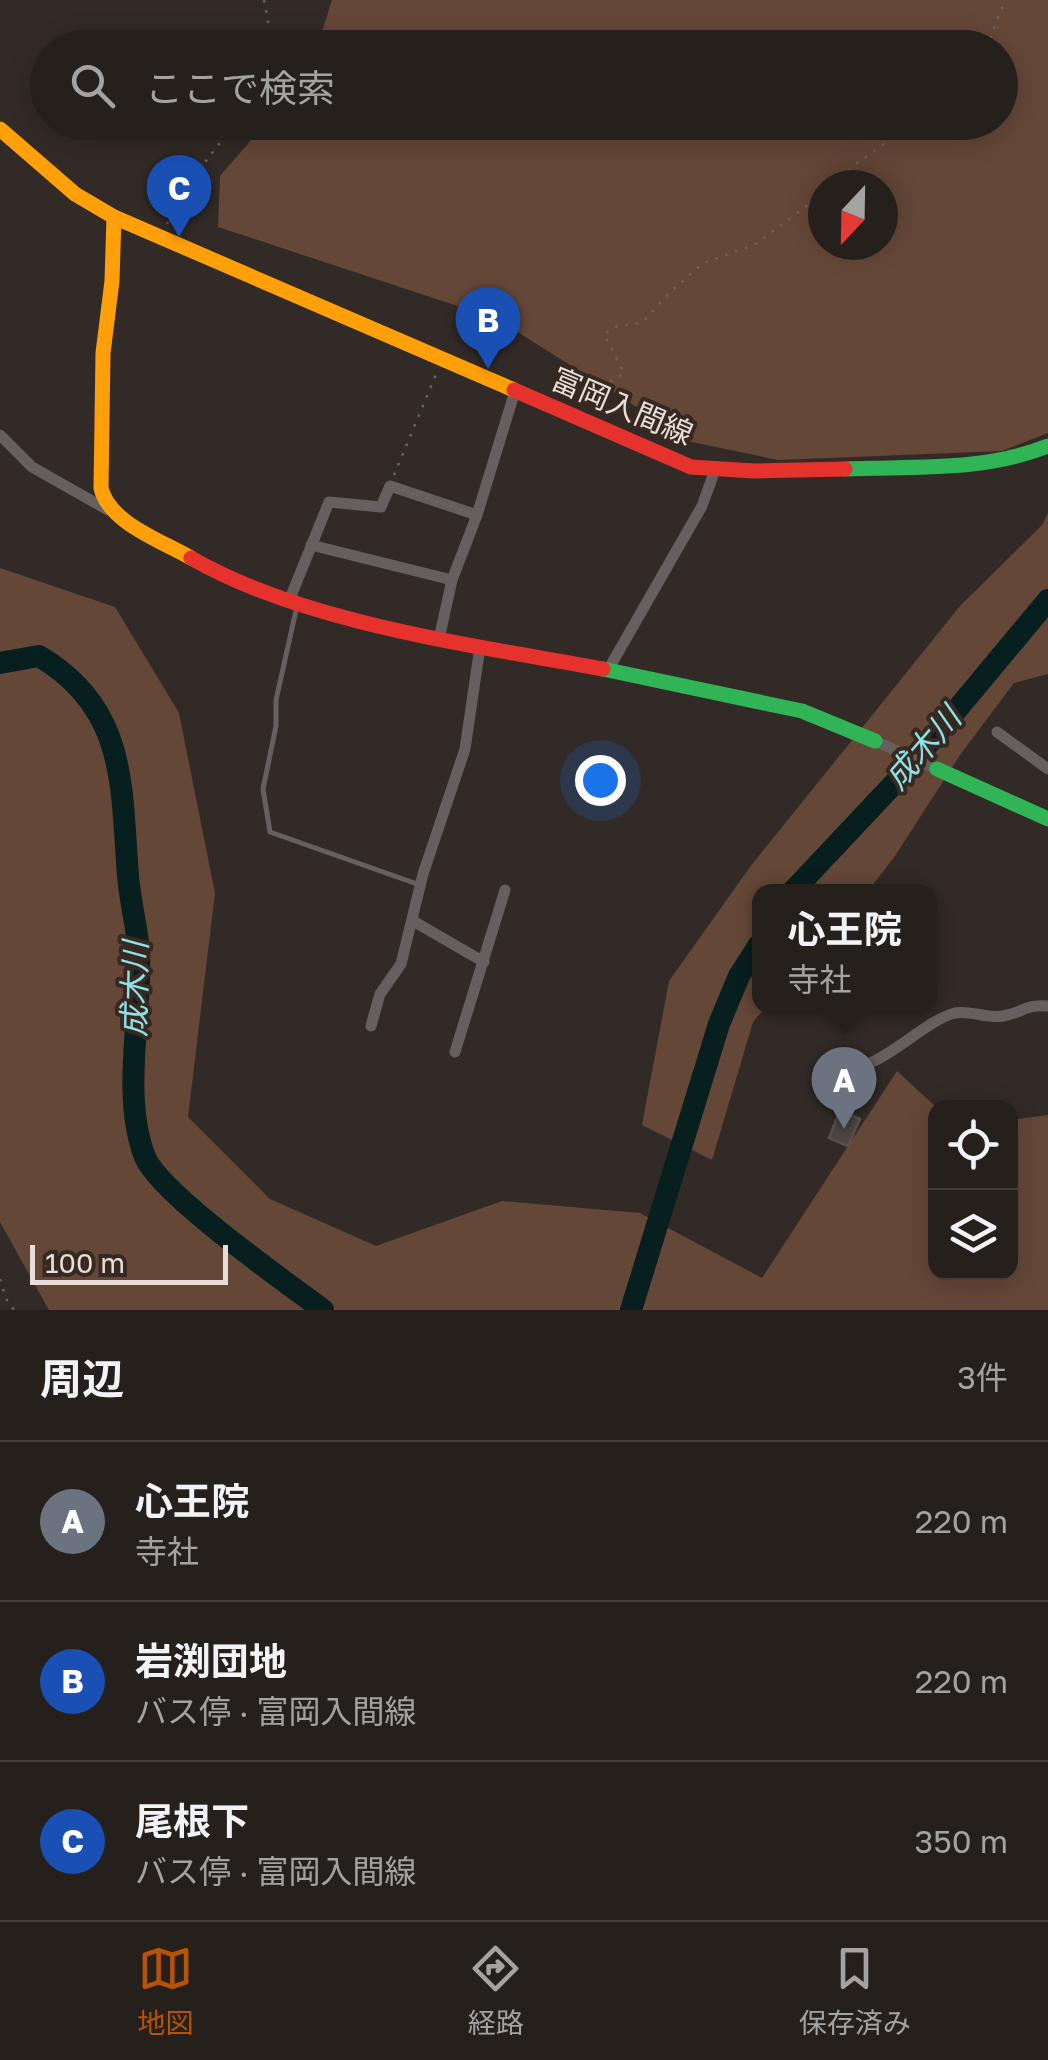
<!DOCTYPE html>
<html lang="ja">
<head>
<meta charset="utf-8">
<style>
  body { margin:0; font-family:"Golos Text","Noto Sans JP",sans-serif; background:#322d29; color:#f1f3f6 }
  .controls { position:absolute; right:30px; bottom:30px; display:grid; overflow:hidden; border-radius:20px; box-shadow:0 5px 25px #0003 }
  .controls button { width:90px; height:90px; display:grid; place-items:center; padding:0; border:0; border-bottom:2px solid #423e3b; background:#26201c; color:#f1f3f6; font:50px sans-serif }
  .compass { position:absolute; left:808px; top:170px; width:90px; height:90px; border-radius:50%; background:#26201c; box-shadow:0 5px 25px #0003; rotate:202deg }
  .scale { position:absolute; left:30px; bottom:25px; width:198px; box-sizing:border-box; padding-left:10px; border:5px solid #e8ded9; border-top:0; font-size:28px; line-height:35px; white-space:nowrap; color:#e8ded9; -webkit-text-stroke:8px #372821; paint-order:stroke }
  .you { position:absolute; left:600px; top:780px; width:35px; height:35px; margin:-25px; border:8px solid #fff; border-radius:50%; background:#1a73e8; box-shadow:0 0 0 15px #1a73e833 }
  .badge { display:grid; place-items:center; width:65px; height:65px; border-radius:50%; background:#b45309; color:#fff; font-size:32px; font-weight:700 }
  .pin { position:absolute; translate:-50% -82px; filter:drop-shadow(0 2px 5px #0008) }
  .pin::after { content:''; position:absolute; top:52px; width:35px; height:30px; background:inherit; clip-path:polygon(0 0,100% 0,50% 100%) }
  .popup { position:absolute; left:752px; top:884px; width:185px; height:130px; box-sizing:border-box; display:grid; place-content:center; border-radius:20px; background:#26201c; filter:drop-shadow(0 2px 8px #0005); font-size:32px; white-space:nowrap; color:#a4a3a3 }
  .popup b { font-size:38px; color:#f1f3f6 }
  .popup::after { content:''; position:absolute; left:50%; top:100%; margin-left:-20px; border:20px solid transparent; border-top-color:#26201c }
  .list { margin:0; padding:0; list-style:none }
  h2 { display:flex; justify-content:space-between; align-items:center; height:130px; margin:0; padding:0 40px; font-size:42px }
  h2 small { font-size:32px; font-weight:400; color:#a4a3a3 }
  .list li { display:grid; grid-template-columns:65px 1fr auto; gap:30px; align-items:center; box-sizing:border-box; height:160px; padding:0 40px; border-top:2px solid #423e3b }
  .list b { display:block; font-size:38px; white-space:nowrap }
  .list p { margin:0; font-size:32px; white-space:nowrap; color:#a4a3a3 }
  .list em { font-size:32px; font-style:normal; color:#a4a3a3 }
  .icon { flex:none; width:55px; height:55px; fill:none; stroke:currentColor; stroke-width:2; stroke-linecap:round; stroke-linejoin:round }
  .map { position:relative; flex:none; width:1048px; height:1310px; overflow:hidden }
  .search { position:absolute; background:#26201c; box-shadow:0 5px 25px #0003; left:30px; right:30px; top:30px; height:110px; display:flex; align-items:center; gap:25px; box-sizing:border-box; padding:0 35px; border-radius:55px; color:#a4a3a3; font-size:38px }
  .sheet { height:610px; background:#26201c }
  nav { display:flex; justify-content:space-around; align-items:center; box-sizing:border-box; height:140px; border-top:2px solid #423e3b; background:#26201c; font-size:28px; color:#a4a3a3 }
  nav a { display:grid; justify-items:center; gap:5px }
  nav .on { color:#b45309 }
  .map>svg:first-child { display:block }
  .forest { fill:#654738; fill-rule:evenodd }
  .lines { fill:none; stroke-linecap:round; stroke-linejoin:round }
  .river { stroke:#081f20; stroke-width:22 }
  .building { fill:#4c4542; stroke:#58504d; stroke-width:2.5 }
  .path { stroke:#686563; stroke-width:2.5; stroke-dasharray:2.5 8; stroke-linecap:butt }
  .lane { stroke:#65605f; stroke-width:5 }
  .street { stroke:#65605f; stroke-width:11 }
  .fast { stroke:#30b455; stroke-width:15 }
  .slow { stroke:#ff9f0a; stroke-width:15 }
  .jam { stroke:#e5322d; stroke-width:15 }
  .labels { text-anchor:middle; stroke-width:8; stroke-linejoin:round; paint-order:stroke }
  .street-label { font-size:30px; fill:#e8ded9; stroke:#372821 }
  .water-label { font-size:32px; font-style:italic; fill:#8de2e7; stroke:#372821 }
</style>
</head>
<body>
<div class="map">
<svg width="1048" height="1310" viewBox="0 0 1048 1310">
  <rect width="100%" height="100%" fill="#322a26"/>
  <!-- forest -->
  <g class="forest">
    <path d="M332,0H1048V433L1002,451L778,460L692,442L497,319L218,227L220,176L266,123L1000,122V48L317,47ZM823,185H883V245H823Z"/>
    <path d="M1048,513V674L1014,683L960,755L895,856L868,891L759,892V1006L766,1007L753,1022L712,1160L642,1125L669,981L750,867L960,606L1042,525Z"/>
    <path d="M0,568L115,607L179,713L215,893L188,1117L270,1199L376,1246L502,1201L640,1213L762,1278L897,1071L936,1107V1272H1010L1011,1120L1048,1115V1310H49L0,1222Z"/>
  </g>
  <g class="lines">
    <!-- river -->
    <g class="river">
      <path d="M0,663L39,656C127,708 121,785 128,876C130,901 137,927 139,952C142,1015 121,1095 145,1157C160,1194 286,1282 323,1310"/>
      <path d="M792,892L904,773L1048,600"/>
      <path d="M631,1310L719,1024L739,976L759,945"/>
    </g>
  </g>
  <!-- building -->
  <path class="building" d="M840,1110L860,1119L848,1146L829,1138Z"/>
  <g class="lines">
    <!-- path -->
    <g class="path">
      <path d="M264,0L273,48"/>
      <path d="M986,48L1005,0"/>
      <path d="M833,185L856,164L915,122"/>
      <path d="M167,224L183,191L236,122"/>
      <path d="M608,416L599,388L624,373L604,334L618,326L642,323L669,293L703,263L754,245L823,194"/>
      <path d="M394,475L437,372"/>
      <path d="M0,1279L6,1299L14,1310"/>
    </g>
    <!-- lane -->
    <path class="lane" d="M297,606L276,700V726L263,789L270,832L420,885"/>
    <!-- street -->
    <g class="street">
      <path d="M0,435L32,467L108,510"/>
      <path d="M311,545L452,580"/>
      <path d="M289,601L329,502L381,507L390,486L477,515"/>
      <path d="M439,639L452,580L477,515L515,391"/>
      <path d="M608,670L702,506L715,470"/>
      <path d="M997,732L1048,769"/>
      <path d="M875,741L937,769"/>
      <path d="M413,921L484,962"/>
      <path d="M371,1026L380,994L401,964L423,874L465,749L480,647"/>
      <path d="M455,1052L505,890"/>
      <path d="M843,1067C876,1075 922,1021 955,1013C970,1010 988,1019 1003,1016C1022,1013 1026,1004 1048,1006"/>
    </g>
    <!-- fast -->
    <g class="fast">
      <path d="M845,469C914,466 982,472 1048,446"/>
      <path d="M603,669L802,711L875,741"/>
      <path d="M937,769L1048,819"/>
    </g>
    <!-- slow -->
    <g class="slow">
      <path d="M0,129L75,194L114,217L514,390"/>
      <path d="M114,217L112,281L103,353L101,488C109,523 162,541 191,558"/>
    </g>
    <!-- jam -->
    <g class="jam">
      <path d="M514,390L691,467L754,471L845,469"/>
      <path d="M191,558C306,624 473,645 603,669"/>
    </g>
  </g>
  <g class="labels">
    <!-- street labels -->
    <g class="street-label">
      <text transform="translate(622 407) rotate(23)" y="10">富岡入間線</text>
    </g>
    <!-- water labels -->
    <g class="water-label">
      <text transform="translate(923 748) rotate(-49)" y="11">成木川</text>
      <text transform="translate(135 989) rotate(-89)" y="11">成木川</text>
    </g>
  </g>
</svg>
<div class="controls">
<button><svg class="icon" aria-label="locate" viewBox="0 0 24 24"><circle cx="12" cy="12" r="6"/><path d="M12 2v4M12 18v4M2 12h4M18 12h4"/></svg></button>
<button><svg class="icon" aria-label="layers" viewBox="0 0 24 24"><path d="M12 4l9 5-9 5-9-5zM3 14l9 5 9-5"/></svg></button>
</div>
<svg class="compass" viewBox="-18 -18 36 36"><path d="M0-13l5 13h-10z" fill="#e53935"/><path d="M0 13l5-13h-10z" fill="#a4a3a3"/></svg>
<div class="scale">100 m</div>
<div class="you"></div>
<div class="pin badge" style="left:844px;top:1129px;background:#6b7280">A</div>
<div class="popup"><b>心王院</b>寺社</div>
<div class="pin badge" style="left:488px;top:369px;background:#1a4fb4">B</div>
<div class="pin badge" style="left:179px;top:237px;background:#1a4fb4">C</div>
<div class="search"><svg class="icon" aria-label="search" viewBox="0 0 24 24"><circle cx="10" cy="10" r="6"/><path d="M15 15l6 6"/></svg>ここで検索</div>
</div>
<section class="sheet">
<h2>周辺<small>3件</small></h2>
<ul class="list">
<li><span class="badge" style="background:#6b7280">A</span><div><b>心王院</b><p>寺社</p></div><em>220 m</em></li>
<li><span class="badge" style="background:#1a4fb4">B</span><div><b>岩渕団地</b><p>バス停 · 富岡入間線</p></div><em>220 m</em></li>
<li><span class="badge" style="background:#1a4fb4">C</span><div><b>尾根下</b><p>バス停 · 富岡入間線</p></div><em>350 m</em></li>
</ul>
</section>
<nav>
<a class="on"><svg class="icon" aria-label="map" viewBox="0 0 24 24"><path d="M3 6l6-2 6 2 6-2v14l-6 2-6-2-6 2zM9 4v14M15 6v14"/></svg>地図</a>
<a><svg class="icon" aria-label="directions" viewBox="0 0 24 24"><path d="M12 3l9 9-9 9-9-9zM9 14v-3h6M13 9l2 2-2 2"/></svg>経路</a>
<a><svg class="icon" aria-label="saved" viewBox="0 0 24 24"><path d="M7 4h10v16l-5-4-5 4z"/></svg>保存済み</a>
</nav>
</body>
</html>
